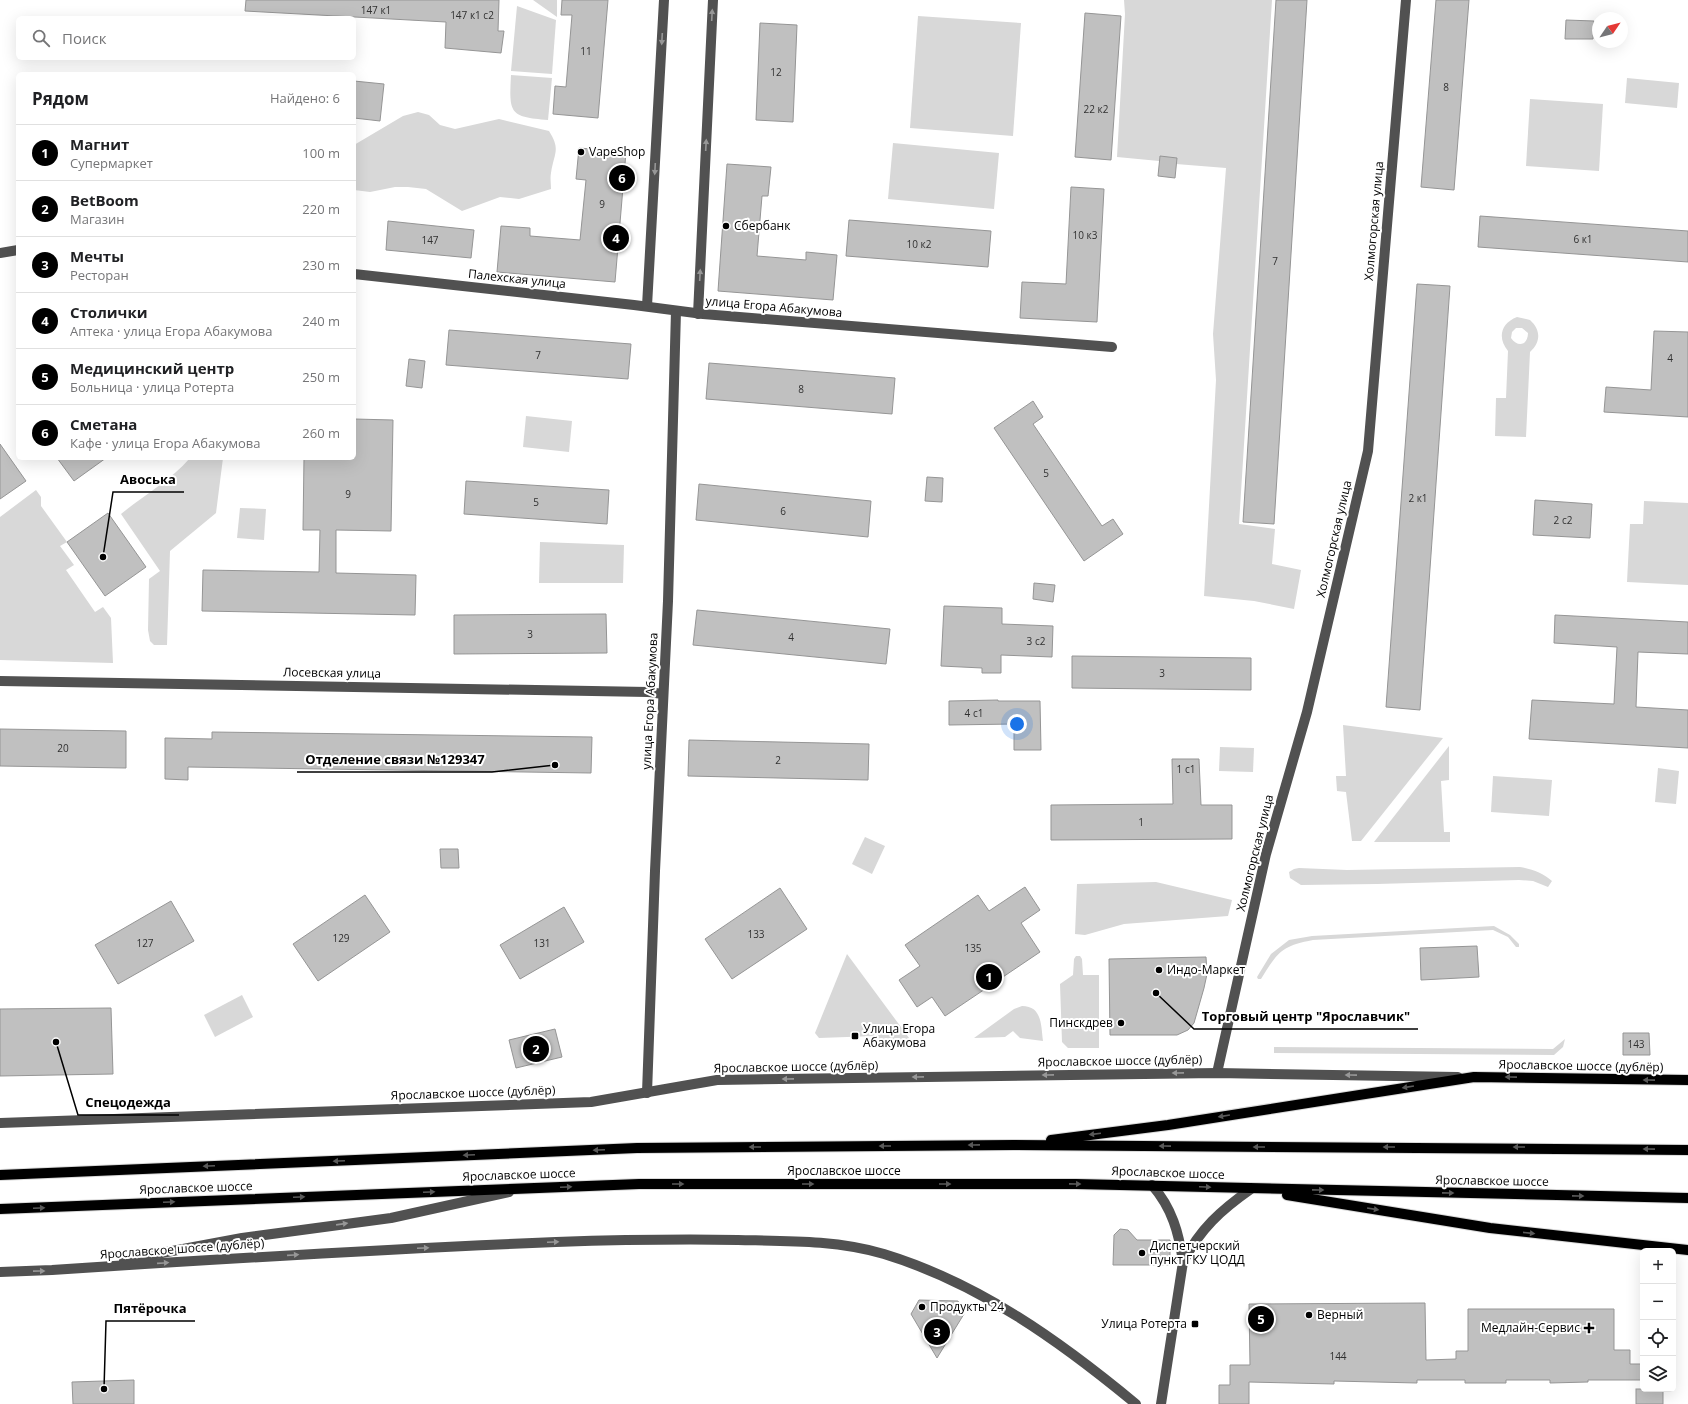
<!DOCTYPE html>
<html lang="ru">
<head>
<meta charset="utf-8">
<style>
  body { margin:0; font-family:"Open Sans",sans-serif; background:#f2f2f2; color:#202124 }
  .controls { position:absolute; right:12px; bottom:12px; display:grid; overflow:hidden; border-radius:6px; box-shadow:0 4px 16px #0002 }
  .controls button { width:36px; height:36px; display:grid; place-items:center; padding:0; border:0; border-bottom:1px solid #e0e0e0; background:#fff; color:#202124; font:20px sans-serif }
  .compass { position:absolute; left:1592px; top:12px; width:36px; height:36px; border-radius:50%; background:#fff; box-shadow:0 4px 16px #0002; rotate:55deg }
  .you { position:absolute; left:1017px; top:724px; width:14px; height:14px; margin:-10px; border:3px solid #fff; border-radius:50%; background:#1a73e8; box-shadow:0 0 0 6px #1a73e833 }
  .badge { display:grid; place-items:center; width:26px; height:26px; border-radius:50%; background:#000; color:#fff; font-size:13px; font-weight:700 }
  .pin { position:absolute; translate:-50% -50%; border:2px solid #fff; box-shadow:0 1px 4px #0006 }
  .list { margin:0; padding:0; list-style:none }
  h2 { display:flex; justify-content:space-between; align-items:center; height:52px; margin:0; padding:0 16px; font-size:17px }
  h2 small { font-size:13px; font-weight:400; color:#757577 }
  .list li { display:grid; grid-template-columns:26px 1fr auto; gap:12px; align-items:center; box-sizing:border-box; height:56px; padding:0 16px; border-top:1px solid #e0e0e0 }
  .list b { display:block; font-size:15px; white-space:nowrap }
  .list p { margin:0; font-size:13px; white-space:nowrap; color:#757577 }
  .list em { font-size:13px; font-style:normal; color:#757577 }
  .icon { flex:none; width:22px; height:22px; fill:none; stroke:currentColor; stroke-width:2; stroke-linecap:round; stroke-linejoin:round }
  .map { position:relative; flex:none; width:1688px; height:1404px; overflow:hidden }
  .search { position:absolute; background:#fff; box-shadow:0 4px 16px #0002; left:16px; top:16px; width:340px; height:44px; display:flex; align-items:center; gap:10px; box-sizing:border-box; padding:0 14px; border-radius:6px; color:#757577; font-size:15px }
  .panel { position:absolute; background:#fff; box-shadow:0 4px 16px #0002; left:16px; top:72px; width:340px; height:388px; border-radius:6px }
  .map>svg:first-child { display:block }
  .green { fill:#d8d8d8; fill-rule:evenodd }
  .building { fill:#c0c0c0; stroke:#959595 }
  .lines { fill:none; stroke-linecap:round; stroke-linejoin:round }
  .major-casing { stroke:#dbdbdb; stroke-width:12 }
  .minor { stroke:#515151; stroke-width:10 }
  .major { stroke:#000; stroke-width:10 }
  .oneway { fill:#979797 }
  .oneway2 { fill:#595959 }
  .poi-dot { fill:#000; stroke:#fff; stroke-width:1.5 }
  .labels { text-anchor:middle; stroke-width:4; stroke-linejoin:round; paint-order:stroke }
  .number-label { font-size:10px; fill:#303030 }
  .poi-label { font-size:12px; fill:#000; stroke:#fff; text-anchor:start }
  .street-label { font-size:12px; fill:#000; stroke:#fff }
  .leader { fill:none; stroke:#000; stroke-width:1.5 }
  .callout-dot { fill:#000; stroke:#fff; stroke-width:1.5 }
  .callout-label { font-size:13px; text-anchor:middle; font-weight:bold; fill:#000; stroke:#fff; stroke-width:4; stroke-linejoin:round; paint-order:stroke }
</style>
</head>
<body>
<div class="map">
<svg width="1688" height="1404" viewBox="0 0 1688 1404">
  <rect width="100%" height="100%" fill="#fff"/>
  <!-- green -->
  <g class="green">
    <path d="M533,0H557V17Z"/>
    <path d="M1124,0H1272L1239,524L1275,529L1272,564L1301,570L1294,609L1254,601L1204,596L1216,380L1213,334L1226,168L1176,164L1160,157L1159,161L1117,157L1125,14Z"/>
    <path d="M517,6L556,20L552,74L511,71Z"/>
    <path d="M918,16L1021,23L1013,136L910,128Z"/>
    <path d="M511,75L552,78L548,120C509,117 509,113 511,75Z"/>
    <path d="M1627,78L1679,83L1677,108L1625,103Z"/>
    <path d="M1530,99L1603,104L1599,171L1526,166Z"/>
    <path d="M418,112L429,115L440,125L455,129L499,119L549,131C561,150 554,153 551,173C550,178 551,183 551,189L519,199L500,197L462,211L426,189L408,187H395L370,192L354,190V145L403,116Z"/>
    <path d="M893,143L999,153L994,209L888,199Z"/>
    <path d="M1517,317L1530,320C1541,330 1541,342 1530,352L1526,437L1495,436L1496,398H1506L1508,351C1497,338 1501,323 1517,317ZM1516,328H1522L1528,333C1528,345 1518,348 1511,338L1512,332Z"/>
    <path d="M526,416L572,421L569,452L523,447Z"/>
    <path d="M190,458H223L216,513L170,551L167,645H154L150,641L148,630L149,579L160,571L121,514C144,495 170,481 190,458Z"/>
    <path d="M36,490L41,497V506L67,542L60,546L74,565L66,570L95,612L103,607L111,618L113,663L0,660V517Z"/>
    <path d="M1644,501L1688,503V585L1627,582L1630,524H1643Z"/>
    <path d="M240,508L266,509L264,540L237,538Z"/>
    <path d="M540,542L624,545L623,583H539Z"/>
    <path d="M1343,725L1443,738L1361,841H1352L1346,792L1337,791L1336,776H1346Z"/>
    <path d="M1449,746V780L1441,781L1444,832H1450V842H1374Z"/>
    <path d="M1220,747L1254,748L1253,772L1219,771Z"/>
    <path d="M1658,768L1679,771L1676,804L1655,802Z"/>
    <path d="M1493,776L1552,780L1549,816L1491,812Z"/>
    <path d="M865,837L885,846L872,874L852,864Z"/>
    <path d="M1520,867C1532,869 1543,873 1552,881L1548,887L1533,881L1519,880L1377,884L1301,885L1290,878L1289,872L1294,869L1299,868L1347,870Z"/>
    <path d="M1156,882L1232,900L1228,916L1124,924L1085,935L1075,934L1077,884Z"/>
    <path d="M1494,926L1510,935L1519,944V947H1516L1508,937L1493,930L1313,940C1281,946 1278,952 1261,979H1258L1257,977L1271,954L1289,940L1312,936Z"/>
    <path d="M847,954L912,1042H876L875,1036L819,1038L815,1033Z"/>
    <path d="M1076,956H1080L1082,959L1083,975H1099V1048H1068L1062,1042L1060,984L1073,975L1074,959Z"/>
    <path d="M242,995L253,1017L215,1037L204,1015Z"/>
    <path d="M1022,1006C1042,1006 1041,1025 1043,1041L1020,1038L1013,1031L1005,1037L974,1038L1014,1009Z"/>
    <path d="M1565,1039L1563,1047L1554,1055L1274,1053V1047L1553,1049Z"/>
  </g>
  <!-- building -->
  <g class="building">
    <path d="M246,0H499L498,31H504L501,53L445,48L446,22L245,11Z"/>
    <path d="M562,0H608L598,118L553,114L555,86L566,87L572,15H561Z"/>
    <path d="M1276,0H1307L1274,524L1243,522Z"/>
    <path d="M1436,0H1469L1454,190L1421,187Z"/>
    <path d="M1085,13L1121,16L1111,160L1075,157Z"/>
    <path d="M1566,20L1594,21L1593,39H1565Z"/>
    <path d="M760,23L797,25L793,122L756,120Z"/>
    <path d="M354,81L384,84L380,121L354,118Z"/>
    <path d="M579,148L626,152L615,282L497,272L501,226L530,228V236L580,240L586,180L576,179Z"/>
    <path d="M1160,156L1177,158L1175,178L1158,176Z"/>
    <path d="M727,164L771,167L768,196H762L757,256L806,260V252L837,255L833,300L718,291Z"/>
    <path d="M1071,187L1104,189L1097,322L1020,318L1022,282L1066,284Z"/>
    <path d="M1480,216L1688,231V262L1478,247Z"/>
    <path d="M849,220L991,231L988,267L846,256Z"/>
    <path d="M388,221L474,230L471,258L386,250Z"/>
    <path d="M1417,284L1450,286L1420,710L1386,707Z"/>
    <path d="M449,330L631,344L628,379L446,365Z"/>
    <path d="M1654,331L1688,332V417L1604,412L1606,387L1651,390Z"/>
    <path d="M409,359L425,361L422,388L406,386Z"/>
    <path d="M709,363L895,378L892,414L706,399Z"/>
    <path d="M1033,401L1043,417L1033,424L1102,526L1113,519L1123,534L1084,561L994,428Z"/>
    <path d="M354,419L393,420L391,531L336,530V573L416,575L415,615L202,611L203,570L319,572L320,530H303L304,458H354Z"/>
    <path d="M0,444L26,481L0,499Z"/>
    <path d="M57,458H106L74,481Z"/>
    <path d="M927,477L943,478L942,502L925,501Z"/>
    <path d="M466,481L609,490L607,524L464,514Z"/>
    <path d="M699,484L871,501L868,537L696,520Z"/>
    <path d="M1535,500L1592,504L1590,538L1533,535Z"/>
    <path d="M108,513L146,567L105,596L67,542Z"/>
    <path d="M1034,583L1055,585L1053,602L1033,599Z"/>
    <path d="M944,606L1002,608V624L1053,626L1052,657L1001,655V673H982V668L941,666Z"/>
    <path d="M697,610L890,629L886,664L693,645Z"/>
    <path d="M606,614L607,653L454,654V615Z"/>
    <path d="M1555,615L1688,622V654L1638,652L1636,707L1688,710V748L1529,739L1532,700L1614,704L1617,647L1554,643Z"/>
    <path d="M1072,656L1251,658V690L1072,688Z"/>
    <path d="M998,700V701H1040L1041,750H1014V724L949,725V701Z"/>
    <path d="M0,729L126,731V768L0,766Z"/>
    <path d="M212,732L592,737L591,773L188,767V780L165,779V738L212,739Z"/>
    <path d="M689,740L869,744L868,780L688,776Z"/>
    <path d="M1172,759H1199L1201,805H1232V839L1051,840V805L1173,804Z"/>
    <path d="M440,849H458L459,868H441Z"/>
    <path d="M1025,887L1040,910L1021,923L1040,952L945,1016L932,997L917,1007L899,980L920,966L905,945L978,895L989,911Z"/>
    <path d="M780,888L807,929L732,979L705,939Z"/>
    <path d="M365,895L390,932L318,981L293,944Z"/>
    <path d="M171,901L194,941L118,984L95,945Z"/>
    <path d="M564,907L584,942L520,979L500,945Z"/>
    <path d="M1477,946L1479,977L1421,980L1420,948Z"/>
    <path d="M1206,957L1207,974L1204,988L1194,1023L1188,1030L1177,1035H1110L1109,959Z"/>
    <path d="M111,1008L113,1074L0,1076V1009Z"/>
    <path d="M555,1029L562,1057L516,1068L509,1040Z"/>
    <path d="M1623,1033H1649L1650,1055H1623Z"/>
    <path d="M1120,1229L1128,1230L1137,1240H1170V1265H1113L1114,1235Z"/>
    <path d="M919,1300L958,1301L964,1314L937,1358L911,1314Z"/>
    <path d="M1425,1303L1426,1360L1456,1359V1351H1468V1309H1614V1350H1630V1364H1643V1380H1588V1382L1550,1383V1380H1506V1383H1465V1380H1417V1383L1334,1381V1384L1249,1382V1404H1219V1385H1230V1365H1250L1249,1304Z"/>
    <path d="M134,1380V1404H73L72,1382Z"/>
    <rect x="1636" y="1389" width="27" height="15"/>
  </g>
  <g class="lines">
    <defs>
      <g id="major">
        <path d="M1051,1140L1168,1125L1474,1077L1688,1080"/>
        <path d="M0,1175L637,1148L1013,1145L1688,1150"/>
        <path d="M1287,1195L1490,1228L1688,1250"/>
        <path d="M0,1209L639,1184H1076L1688,1198"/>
      </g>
    </defs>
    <!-- major casing -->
    <use href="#major" class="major-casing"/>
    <!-- minor -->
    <g class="minor">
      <path d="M0,253L18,250"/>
      <path d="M354,274L634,305L703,314L1112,347"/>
      <path d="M647,306L664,0"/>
      <path d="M698,314L713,0"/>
      <path d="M0,681L648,692L663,694"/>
      <path d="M1217,1073L1266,854L1307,712L1368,451L1406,0"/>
      <path d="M647,1093L655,871L668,601L676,311"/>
      <path d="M0,1123L591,1102L717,1080L1217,1073L1458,1077"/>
      <path d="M1152,1185C1172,1208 1179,1233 1183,1262L1161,1404"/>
      <path d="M124,1260L242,1238L391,1218L509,1192"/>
      <path d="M1183,1262C1200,1229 1221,1210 1251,1189"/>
      <path d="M0,1272L52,1270C220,1259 388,1249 556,1242C617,1240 677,1239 738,1240C787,1241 837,1240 884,1254C979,1283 1060,1341 1136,1404"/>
    </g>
    <!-- major -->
    <use href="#major" class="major"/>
  </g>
  <!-- one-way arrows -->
  <defs><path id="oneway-solid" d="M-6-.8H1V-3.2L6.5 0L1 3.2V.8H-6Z"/></defs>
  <g class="oneway">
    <use href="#oneway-solid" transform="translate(712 15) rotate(-87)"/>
    <use href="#oneway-solid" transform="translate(662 39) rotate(93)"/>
    <use href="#oneway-solid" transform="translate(706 145) rotate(-87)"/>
    <use href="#oneway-solid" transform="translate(655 169) rotate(93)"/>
    <use href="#oneway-solid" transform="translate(700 275) rotate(-87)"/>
    <use href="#oneway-solid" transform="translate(1178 1073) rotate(179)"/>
    <use href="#oneway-solid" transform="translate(1048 1075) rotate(179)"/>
    <use href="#oneway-solid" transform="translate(1351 1075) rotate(-179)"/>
    <use href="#oneway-solid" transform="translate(918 1077) rotate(179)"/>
    <use href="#oneway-solid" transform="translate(788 1079) rotate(179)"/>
    <use href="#oneway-solid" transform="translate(342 1224) rotate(-8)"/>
    <use href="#oneway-solid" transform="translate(553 1242) rotate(-2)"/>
    <use href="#oneway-solid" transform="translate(423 1248) rotate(-2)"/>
    <use href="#oneway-solid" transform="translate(293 1255) rotate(-4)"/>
    <use href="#oneway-solid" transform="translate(163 1263) rotate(-4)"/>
    <use href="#oneway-solid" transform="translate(39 1271) rotate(-1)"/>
  </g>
  <g class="oneway2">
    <use href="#oneway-solid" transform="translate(1511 1077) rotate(-179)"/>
    <use href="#oneway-solid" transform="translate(1649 1080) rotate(-179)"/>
    <use href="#oneway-solid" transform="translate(1408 1087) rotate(171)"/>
    <use href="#oneway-solid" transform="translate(1224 1116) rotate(171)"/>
    <use href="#oneway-solid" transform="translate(1095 1134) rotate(173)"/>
    <use href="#oneway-solid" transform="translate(974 1145) rotate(179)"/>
    <use href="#oneway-solid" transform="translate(885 1146) rotate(180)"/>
    <use href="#oneway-solid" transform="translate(1165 1146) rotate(-179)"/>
    <use href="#oneway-solid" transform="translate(755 1147) rotate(180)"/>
    <use href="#oneway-solid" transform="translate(1259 1147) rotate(-180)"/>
    <use href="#oneway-solid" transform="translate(1389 1147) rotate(-180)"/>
    <use href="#oneway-solid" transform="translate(1519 1147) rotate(-180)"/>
    <use href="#oneway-solid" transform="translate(1649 1149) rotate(-179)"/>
    <use href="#oneway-solid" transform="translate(599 1150) rotate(178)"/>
    <use href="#oneway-solid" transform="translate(469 1155) rotate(178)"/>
    <use href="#oneway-solid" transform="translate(339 1161) rotate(178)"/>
    <use href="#oneway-solid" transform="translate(209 1166) rotate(178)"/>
    <use href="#oneway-solid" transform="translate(678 1184)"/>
    <use href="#oneway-solid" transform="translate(808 1184)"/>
    <use href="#oneway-solid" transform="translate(945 1184)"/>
    <use href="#oneway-solid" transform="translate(1075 1184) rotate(1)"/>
    <use href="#oneway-solid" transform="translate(566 1187) rotate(-2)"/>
    <use href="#oneway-solid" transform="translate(1205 1187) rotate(2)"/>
    <use href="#oneway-solid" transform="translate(1318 1190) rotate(1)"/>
    <use href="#oneway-solid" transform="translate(429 1192) rotate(-2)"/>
    <use href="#oneway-solid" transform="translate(1448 1193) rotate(1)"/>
    <use href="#oneway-solid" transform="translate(1578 1196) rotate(1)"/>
    <use href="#oneway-solid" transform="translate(299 1197) rotate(-2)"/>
    <use href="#oneway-solid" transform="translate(169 1202) rotate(-2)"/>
    <use href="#oneway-solid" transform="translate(39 1208) rotate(-2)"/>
    <use href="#oneway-solid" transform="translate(1373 1209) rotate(9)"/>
    <use href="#oneway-solid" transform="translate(1529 1233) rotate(6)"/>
  </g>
  <!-- markers -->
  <g class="poi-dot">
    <circle cx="581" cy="152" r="4"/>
    <circle cx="726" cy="226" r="4"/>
    <circle cx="1159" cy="970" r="4"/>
    <circle cx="1121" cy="1023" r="4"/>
    <rect x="851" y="1032" width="8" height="8" rx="2"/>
    <circle cx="1142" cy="1253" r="4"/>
    <circle cx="922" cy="1307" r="4"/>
    <circle cx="1309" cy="1315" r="4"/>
    <rect x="1191" y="1320" width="8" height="8" rx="2"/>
    <path d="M1587 1322h4v4h4v4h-4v4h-4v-4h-4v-4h4z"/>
  </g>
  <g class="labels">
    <!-- number labels -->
    <g class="number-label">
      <text x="376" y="14">147 к1</text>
      <text x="472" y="19">147 к1 с2</text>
      <text x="586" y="55">11</text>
      <text x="776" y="76">12</text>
      <text x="1446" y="91">8</text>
      <text x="1096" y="113">22 к2</text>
      <text x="602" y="208">9</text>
      <text x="1085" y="239">10 к3</text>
      <text x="1583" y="243">6 к1</text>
      <text x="430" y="244">147</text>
      <text x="919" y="248">10 к2</text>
      <text x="1275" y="265">7</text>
      <text x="538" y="359">7</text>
      <text x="1670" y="362">4</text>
      <text x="801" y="393">8</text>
      <text x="1046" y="477">5</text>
      <text x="348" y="498">9</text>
      <text x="1418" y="502">2 к1</text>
      <text x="536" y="506">5</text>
      <text x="783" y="515">6</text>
      <text x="1563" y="524">2 с2</text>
      <text x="530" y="638">3</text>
      <text x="791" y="641">4</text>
      <text x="1036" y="645">3 с2</text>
      <text x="1162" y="677">3</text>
      <text x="974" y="717">4 с1</text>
      <text x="63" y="752">20</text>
      <text x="778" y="764">2</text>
      <text x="1186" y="773">1 с1</text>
      <text x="1141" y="826">1</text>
      <text x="756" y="938">133</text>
      <text x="341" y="942">129</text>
      <text x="145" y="947">127</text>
      <text x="542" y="947">131</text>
      <text x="973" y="952">135</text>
      <text x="1636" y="1048">143</text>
      <text x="1338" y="1360">144</text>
    </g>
    <!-- poi labels -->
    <g class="poi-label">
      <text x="589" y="156">VapeShop</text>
      <text x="734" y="230">Сбербанк</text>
      <text x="1167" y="974">Индо-Маркет</text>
      <text x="1113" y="1027" text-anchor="end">Пинскдрев</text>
      <text x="863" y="1033">Улица Егора<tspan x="863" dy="14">Абакумова</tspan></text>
      <text x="1150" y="1250">Диспетчерский<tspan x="1150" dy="14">пункт ГКУ ЦОДД</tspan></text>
      <text x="930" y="1311">Продукты 24</text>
      <text x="1317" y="1319">Верный</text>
      <text x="1187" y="1328" text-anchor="end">Улица Ротерта</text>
      <text x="1580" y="1332" text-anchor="end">Медлайн-Сервис</text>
    </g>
    <!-- street labels -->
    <g class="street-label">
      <text transform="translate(1374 221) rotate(-85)" y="4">Холмогорская улица</text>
      <text transform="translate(517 279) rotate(6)" y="4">Палехская улица</text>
      <text transform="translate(774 307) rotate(5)" y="4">улица Егора Абакумова</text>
      <text transform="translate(1334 539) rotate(-77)" y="4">Холмогорская улица</text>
      <text transform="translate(332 673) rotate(1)" y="4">Лосевская улица</text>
      <text transform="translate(650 701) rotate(-87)" y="4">улица Егора Абакумова</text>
      <text transform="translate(1255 853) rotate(-76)" y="4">Холмогорская улица</text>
      <text transform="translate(1120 1061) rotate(-1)" y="4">Ярославское шоссе (дублёр)</text>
      <text transform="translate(1581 1066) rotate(1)" y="4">Ярославское шоссе (дублёр)</text>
      <text transform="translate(796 1067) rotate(-1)" y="4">Ярославское шоссе (дублёр)</text>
      <text transform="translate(473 1093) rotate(-2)" y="4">Ярославское шоссе (дублёр)</text>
      <text x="844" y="1175">Ярославское шоссе</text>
      <text transform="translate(1168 1173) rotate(2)" y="4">Ярославское шоссе</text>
      <text transform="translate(519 1175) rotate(-2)" y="4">Ярославское шоссе</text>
      <text transform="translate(1492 1181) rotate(1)" y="4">Ярославское шоссе</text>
      <text transform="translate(196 1188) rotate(-2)" y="4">Ярославское шоссе</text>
      <text transform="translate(182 1249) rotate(-4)" y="4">Ярославское шоссе (дублёр)</text>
    </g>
  </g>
  <!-- callouts -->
  <path class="leader" d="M103 557L113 492H184M555 765L492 772H297M1156 993L1194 1029H1418M56 1042L78 1115H179M104 1389L106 1321H195"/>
  <g class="callout-dot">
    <circle cx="103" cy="557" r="4"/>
    <circle cx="555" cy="765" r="4"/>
    <circle cx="1156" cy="993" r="4"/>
    <circle cx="56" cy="1042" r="4"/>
    <circle cx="104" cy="1389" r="4"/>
  </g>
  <g class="callout-label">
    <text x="148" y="484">Авоська</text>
    <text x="395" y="764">Отделение связи №129347</text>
    <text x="1306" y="1021">Торговый центр "Ярославчик"</text>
    <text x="128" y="1107">Спецодежда</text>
    <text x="150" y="1313">Пятёрочка</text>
  </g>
</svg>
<div class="controls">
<button>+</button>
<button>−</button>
<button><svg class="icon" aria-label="locate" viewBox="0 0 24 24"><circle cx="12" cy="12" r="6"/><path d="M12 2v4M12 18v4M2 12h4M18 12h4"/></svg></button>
<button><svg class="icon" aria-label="layers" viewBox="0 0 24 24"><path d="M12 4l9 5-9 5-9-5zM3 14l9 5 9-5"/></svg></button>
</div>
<svg class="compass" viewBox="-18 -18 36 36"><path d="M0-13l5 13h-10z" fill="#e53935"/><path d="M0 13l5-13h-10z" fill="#757577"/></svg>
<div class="you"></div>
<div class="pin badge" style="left:989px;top:977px">1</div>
<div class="pin badge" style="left:536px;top:1049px">2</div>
<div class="pin badge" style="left:937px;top:1332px">3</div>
<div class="pin badge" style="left:616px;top:238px">4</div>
<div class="pin badge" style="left:1261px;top:1319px">5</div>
<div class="pin badge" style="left:622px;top:178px">6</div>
<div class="search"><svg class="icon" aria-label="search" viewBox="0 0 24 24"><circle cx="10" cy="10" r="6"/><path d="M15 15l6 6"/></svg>Поиск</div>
<section class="panel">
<h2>Рядом<small>Найдено: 6</small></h2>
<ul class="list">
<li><span class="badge">1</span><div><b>Магнит</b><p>Супермаркет</p></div><em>100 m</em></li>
<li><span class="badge">2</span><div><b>BetBoom</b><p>Магазин</p></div><em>220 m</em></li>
<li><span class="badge">3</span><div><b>Мечты</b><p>Ресторан</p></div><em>230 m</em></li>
<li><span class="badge">4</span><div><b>Столички</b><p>Аптека · улица Егора Абакумова</p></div><em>240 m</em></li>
<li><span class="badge">5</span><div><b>Медицинский центр</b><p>Больница · улица Ротерта</p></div><em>250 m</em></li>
<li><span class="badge">6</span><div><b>Сметана</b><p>Кафе · улица Егора Абакумова</p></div><em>260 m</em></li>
</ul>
</section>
</div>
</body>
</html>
